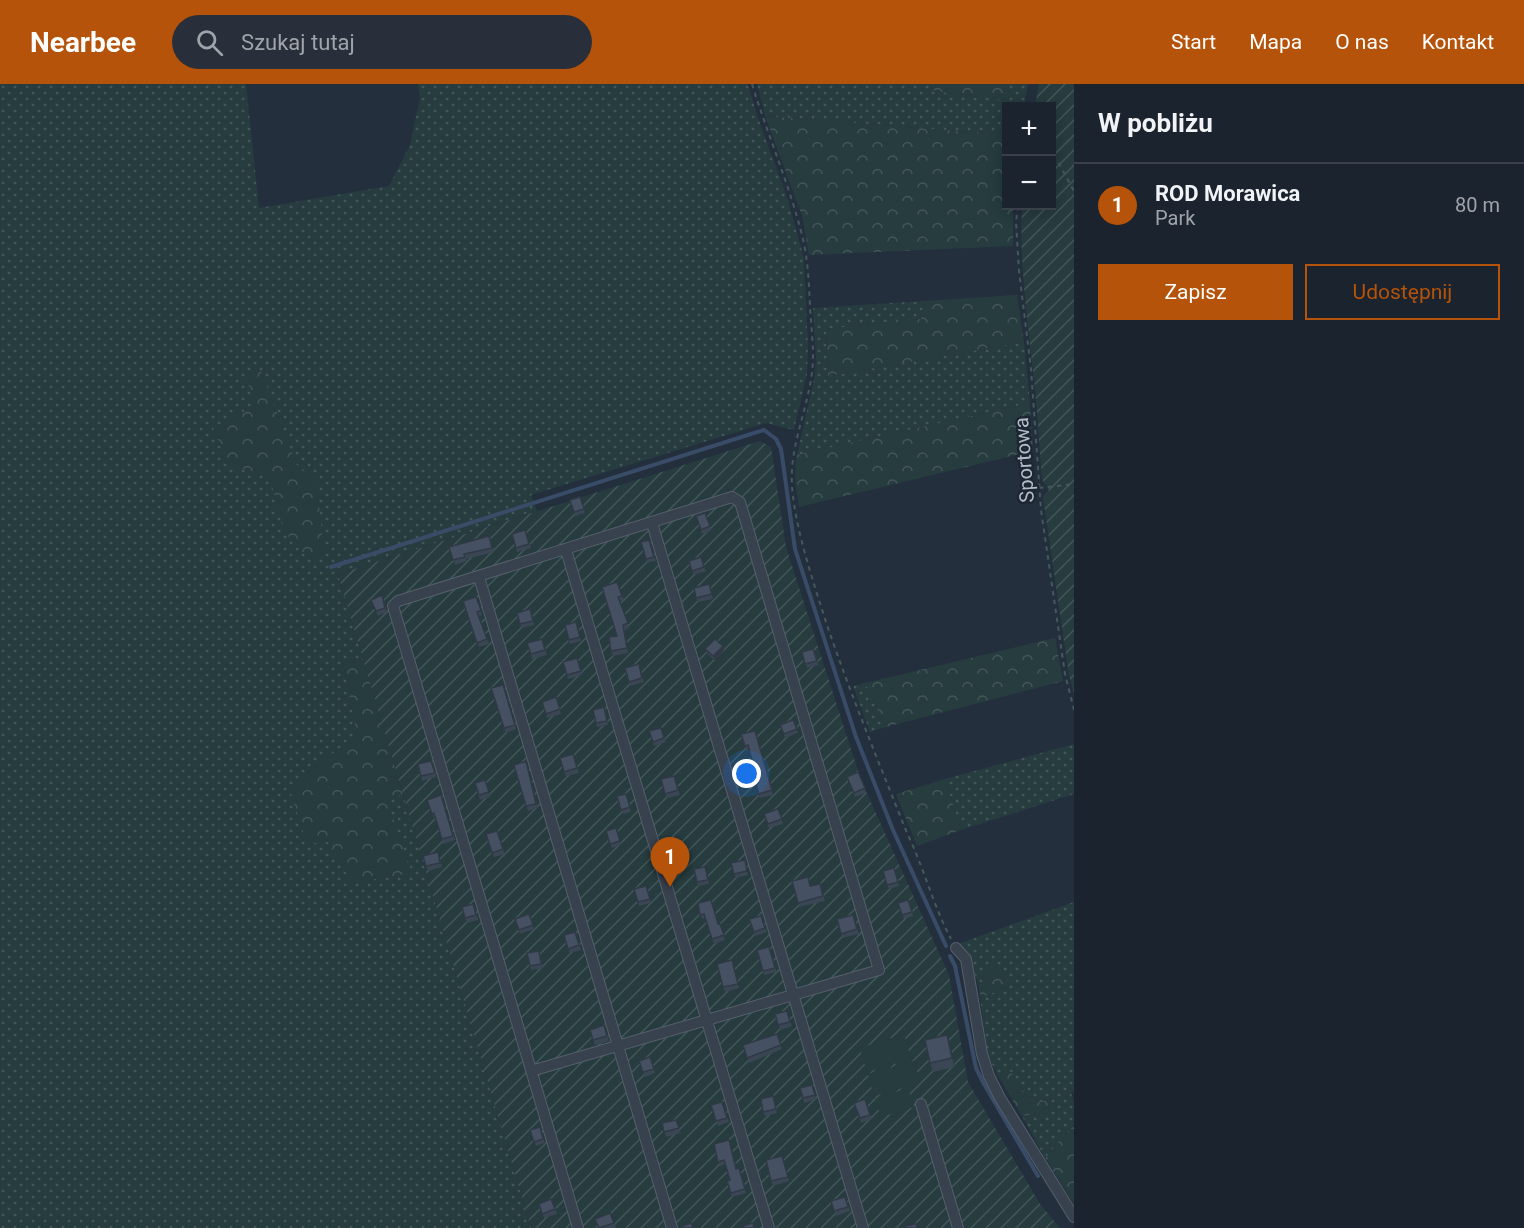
<!DOCTYPE html>
<html lang="pl">
<head>
<meta charset="utf-8">
<style>
  body { margin:0; font-family:Roboto,sans-serif; background:#282f3a; color:#f1f3f6 }
  .controls { position:absolute; right:18px; top:18px; display:grid; overflow:hidden; border-radius:0px; box-shadow:0 3px 15px #0003 }
  .controls button { width:54px; height:54px; display:grid; place-items:center; padding:0; border:0; border-bottom:2px solid #39404a; background:#1b232e; color:#f1f3f6; font:30px sans-serif }
  .you { position:absolute; left:747px; top:690px; width:21px; height:21px; margin:-15px; border:4px solid #fff; border-radius:50%; background:#1a73e8; box-shadow:0 0 0 9px #1a73e833 }
  .badge { display:grid; place-items:center; width:39px; height:39px; border-radius:50%; background:#b45309; color:#fff; font-size:20px; font-weight:700 }
  .pin { position:absolute; translate:-50% -50px; filter:drop-shadow(0 2px 3px #0008) }
  .pin::after { content:''; position:absolute; top:32px; width:21px; height:18px; background:inherit; clip-path:polygon(0 0,100% 0,50% 100%) }
  .list { margin:0; padding:0; list-style:none }
  h2 { display:flex; justify-content:space-between; align-items:center; height:78px; margin:0; padding:0 24px; font-size:26px }
  h2 small { font-size:20px; font-weight:400; color:#a0a4aa }
  .list li { display:grid; grid-template-columns:39px 1fr auto; gap:18px; align-items:center; box-sizing:border-box; height:84px; padding:0 24px; border-top:2px solid #39404a }
  .list b { display:block; font-size:22px; white-space:nowrap }
  .list p { margin:0; font-size:20px; white-space:nowrap; color:#a0a4aa }
  .list em { font-size:20px; font-style:normal; color:#a0a4aa }
  .actions { display:flex; gap:12px; padding:18px 24px }
  .actions a { flex:1; padding:14px 0; border:2px solid #b45309; border-radius:0px; text-align:center; font-size:21px; color:#b45309 }
  .actions .main { background:#b45309; color:#fff }
  .icon { flex:none; width:33px; height:33px; fill:none; stroke:currentColor; stroke-width:2; stroke-linecap:round; stroke-linejoin:round }
  .map { position:relative; flex:none; width:1074px; height:1144px; overflow:hidden }
  header { display:flex; align-items:center; gap:36px; box-sizing:border-box; height:84px; padding:0 30px; background:#b45309; color:#fff }
  header strong { font-size:28px }
  nav { display:flex; gap:33px; margin-inline-start:auto; font-size:21px }
  .search { width:420px; height:54px; background:#282f3a; display:flex; align-items:center; gap:15px; box-sizing:border-box; padding:0 21px; border-radius:33px; color:#a0a4aa; font-size:22px }
  main { display:flex }
  aside { flex:1; background:#1b232e }
  .map>svg:first-child { display:block }
  .grass { fill:url(#grass-dots) }
  .forest { fill:url(#forest-crowns) }
  .garden { fill:url(#garden-furrows) }
  .pitch { fill:#263c3f }
  .lines { fill:none; stroke-linecap:round; stroke-linejoin:round }
  .stream { stroke:#394c67; stroke-width:4 }
  .minor-casing { stroke:#565f6c; stroke-width:12 }
  .path { stroke:#44595c; stroke-width:2; stroke-dasharray:4.5 4.5; stroke-linecap:butt }
  .minor { stroke:#38414e; stroke-width:10 }
  .wall { fill:#3b4654 }
  .shaded-wall { fill:#303945 }
  .building { fill:#455162; stroke:#303945; stroke-width:1.5 }
  .labels { text-anchor:middle; stroke-width:5; stroke-linejoin:round; paint-order:stroke }
  .street-label { font-size:20px; fill:#b4bcc9; stroke:#1d2633 }
</style>
</head>
<body>
<header>
<strong>Nearbee</strong>
<div class="search"><svg class="icon" aria-label="search" viewBox="0 0 24 24"><circle cx="10" cy="10" r="6"/><path d="M15 15l6 6"/></svg>Szukaj tutaj</div>
<nav><a>Start</a><a>Mapa</a><a>O nas</a><a>Kontakt</a></nav>
</header>
<main>
<div class="map">
<svg width="1074" height="1144" viewBox="0 0 1074 1144">
  <defs>
    <pattern id="grass-dots" width="8" height="8" patternUnits="userSpaceOnUse" patternTransform="scale(1.5)"><rect width="8" height="8" fill="#263c3f"/><path d="M2 2h.1M6 6h.1" fill="none" stroke="#435659" stroke-width="1.8" stroke-linecap="round"/></pattern>
    <pattern id="forest-crowns" width="20" height="18" patternUnits="userSpaceOnUse" patternTransform="scale(1.5)"><rect width="20" height="18" fill="#263c3f"/><path d="M2 6a3 3 0 1 1 6 0M12 15a3 3 0 1 1 6 0" fill="none" stroke="#435659"/></pattern>
    <pattern id="garden-furrows" width="10" height="10" patternUnits="userSpaceOnUse" patternTransform="scale(1.5)"><rect width="10" height="10" fill="#263c3f"/><path d="M-1 1l2-2M0 10L10 0M9 11l2-2" fill="none" stroke="#435659"/></pattern>
  </defs>
  <rect width="100%" height="100%" fill="#242f3e"/>
  <!-- grass -->
  <g class="grass">
    <path d="M0,0H246L259,124L389,102L410,61L420,14L418,0H748L757,31L787,113L804,174L808,263L807,290L794,346L766,339L531,411L537,427L338,490L363,574L343,580L357,651L306,690L387,715L403,710L531,1144H0Z"/>
    <path d="M757,0H930L934,7L1004,16L1008,0H1028L1024,22H1006V45L998,50L765,32Z"/>
    <path d="M924,217L921,235L826,245L828,292L1024,258L1030,319L797,371L814,295L816,273L813,224Z"/>
    <path d="M865,599L886,643L870,648L853,602Z"/>
    <path d="M1074,660V710L961,746L945,695Z"/>
    <path d="M1074,818V1008L1071,1009L1074,1018V1041L1045,1074L1022,1032L1049,1029L1048,1016L1032,1020L1008,984L998,992L988,972L980,914L1008,903L992,880L979,904L969,871L958,860Z"/>
  </g>
  <!-- forest -->
  <g class="forest">
    <path d="M930,0H1008L1004,16L934,7Z"/>
    <path d="M765,32L998,50L1006,45V122H1013V162L809,171L802,132Z"/>
    <path d="M1017,211L1024,258L828,292L826,245L921,235L924,217Z"/>
    <path d="M261,287L297,381L317,395L324,471L307,473L284,448L270,394L229,380L213,345L253,322L247,294Z"/>
    <path d="M1030,319L1033,367L799,423L795,398L796,371Z"/>
    <path d="M1055,554L1063,597L886,643L865,599Z"/>
    <path d="M363,574L403,710L387,716L412,789L352,799L328,758L307,760L291,710L306,690L357,651L343,580Z"/>
    <path d="M945,695L961,746L917,762L896,710Z"/>
    <path d="M992,879L1004,887L1008,903L980,914L979,904Z"/>
    <path d="M1008,984L1032,1020L1048,1016L1049,1029L1022,1032L998,992Z"/>
    <path d="M1074,1041V1120L1045,1074Z"/>
  </g>
  <!-- garden -->
  <g class="garden">
    <path d="M1039,0H1074V609L1069,592L1043,413L1049,407L1042,395C1039,362 1038,330 1034,297C1028,239 1019,181 1022,122H1052V22H1035Z"/>
    <path d="M760,357L771,363L786,463L861,696L949,891L968,998L1040,1120L1060,1144H531L338,490Z"/>
  </g>
  <!-- pitch -->
  <g class="pitch">
    <path d="M904,950L911,975L867,988L860,964Z"/>
    <path d="M914,977L920,999L874,1012L868,990Z"/>
    <path d="M908,1004L914,1023L881,1033L875,1015Z"/>
  </g>
  <g class="lines">
    <!-- stream -->
    <g class="stream">
      <path d="M331,483L764,346L776,355L781,365L795,465L856,653L893,746L946,862"/>
      <path d="M950,872L955,882L976,984L984,1000L1038,1092"/>
    </g>
    <defs>
      <g id="minor">
        <path d="M652,439L863,1144"/>
        <path d="M566,466L769,1144"/>
        <path d="M479,493L672,1144"/>
        <path d="M956,864L966,875L982,970L989,992L1000,1014L1074,1133"/>
        <path d="M531,987L879,886L740,418L732,413L398,517L393,522L578,1144"/>
        <path d="M921,1020L958,1144"/>
      </g>
    </defs>
    <!-- minor casing -->
    <use href="#minor" class="minor-casing"/>
    <!-- path -->
    <g class="path">
      <path d="M752,0C768,52 790,102 803,155C808,177 809,200 810,223C811,239 813,256 813,272C813,316 789,357 792,402C795,444 813,497 826,538C850,609 879,679 907,749C924,784 933,821 951,855"/>
      <path d="M1052,73L1057,76L1074,107"/>
      <path d="M1018,122L1016,138L1019,187L1031,285L1041,426L1065,590L1074,626"/>
      <path d="M1039,404L1074,400"/>
    </g>
    <!-- minor -->
    <use href="#minor" class="minor"/>
  </g>
  <!-- wall -->
  <g class="wall">
    <path d="M580,413L585,429L575,432L574,428Z"/>
    <path d="M705,429L711,447L702,450L696,432Z"/>
    <path d="M525,446L531,464L517,468L512,450Z"/>
    <path d="M489,452L494,468L466,475L467,477L455,481L449,463Z"/>
    <path d="M649,456L656,477L647,479L641,458Z"/>
    <path d="M701,473L706,487L694,491L689,477Z"/>
    <path d="M617,498L624,516L620,517L629,544L624,546L628,569L613,572L611,567L617,552Z"/>
    <path d="M711,505L713,515L698,518L696,514Z"/>
    <path d="M382,511L387,528L378,532L371,516Z"/>
    <path d="M476,513L482,531L479,532L489,560L479,563L463,517Z"/>
    <path d="M530,525L534,541L522,544L520,540Z"/>
    <path d="M576,538L581,557L570,560L569,556Z"/>
    <path d="M542,555L547,571L532,575L527,559Z"/>
    <path d="M705,565L724,566L715,577L707,569Z"/>
    <path d="M813,565L818,581L807,584L802,568Z"/>
    <path d="M577,574L582,591L568,595L563,578Z"/>
    <path d="M639,580L644,598L631,602L625,584Z"/>
    <path d="M503,601L516,645L506,649L504,644Z"/>
    <path d="M556,613L561,630L547,634L542,618Z"/>
    <path d="M605,627L608,641L597,643L596,639Z"/>
    <path d="M793,636L798,649L785,654L780,641Z"/>
    <path d="M661,644L666,658L654,662L649,647Z"/>
    <path d="M741,650L756,651L773,711L760,714L756,700L758,699L749,666L746,667Z"/>
    <path d="M573,670L579,689L566,692L564,688Z"/>
    <path d="M431,677L436,693L422,697L421,692Z"/>
    <path d="M526,677L538,724L528,727L514,681Z"/>
    <path d="M858,688L866,709L855,713L847,693Z"/>
    <path d="M674,692L680,711L667,714L661,695Z"/>
    <path d="M485,696L490,713L480,716L475,699Z"/>
    <path d="M626,710L631,728L623,730L617,712Z"/>
    <path d="M441,711L455,756L443,760L436,734H434L427,716Z"/>
    <path d="M778,725L783,740L769,744L764,730Z"/>
    <path d="M616,744L621,761L612,764L606,747Z"/>
    <path d="M497,747L505,770L494,773L486,750Z"/>
    <path d="M439,772L442,783L428,787L426,782Z"/>
    <path d="M746,780L748,791L736,794L734,790Z"/>
    <path d="M705,783L709,800L698,802L697,798Z"/>
    <path d="M894,784L899,802L889,805L883,787Z"/>
    <path d="M646,802L651,819L639,822L634,805Z"/>
    <path d="M810,802L821,804L825,817L799,823L798,819Z"/>
    <path d="M908,816L913,832L904,835L898,819Z"/>
    <path d="M698,819L718,840H720L725,856L714,860L705,834L702,835Z"/>
    <path d="M475,825L478,836L467,839L465,834Z"/>
    <path d="M529,830L534,845L520,850L515,835Z"/>
    <path d="M853,831L859,850L842,854L841,850Z"/>
    <path d="M761,832L767,848L755,852L749,835Z"/>
    <path d="M575,848L581,866L570,869L564,851Z"/>
    <path d="M769,863L777,888L764,891L763,887Z"/>
    <path d="M540,871L543,884L531,886L530,882Z"/>
    <path d="M732,876L739,904L725,908L723,903Z"/>
    <path d="M787,927L792,942L780,946L775,930Z"/>
    <path d="M604,941L609,957L595,961L590,946Z"/>
    <path d="M777,950L782,965L749,979L743,961Z"/>
    <path d="M950,960L955,983L933,988L930,979Z"/>
    <path d="M650,973L655,989L645,993L639,977Z"/>
    <path d="M812,1001L816,1015L804,1019L803,1014Z"/>
    <path d="M773,1012L777,1029L765,1032L763,1028Z"/>
    <path d="M865,1015L872,1035L861,1039L854,1019Z"/>
    <path d="M722,1018L729,1038L718,1042L711,1021Z"/>
    <path d="M676,1036L680,1049L666,1053L662,1039Z"/>
    <path d="M540,1043L545,1059L536,1062L530,1046Z"/>
    <path d="M714,1060L737,1085L739,1084L746,1109L732,1113L727,1097L730,1096L726,1080L720,1082Z"/>
    <path d="M782,1072L789,1097L773,1102L771,1097Z"/>
    <path d="M845,1113L850,1127L836,1132L831,1117Z"/>
    <path d="M551,1115L557,1130L544,1134L539,1120Z"/>
    <path d="M610,1129L616,1144H599Z"/>
  </g>
  <!-- shaded-wall -->
  <g class="shaded-wall">
    <path d="M1052,105L1054,109L1052,123Z"/>
    <path d="M723,562L724,566L715,577L713,572Z"/>
    <path d="M947,951L950,960L955,983L952,974Z"/>
  </g>
  <!-- building -->
  <g class="building">
    <path d="M580,413L584,425L574,428L570,416Z"/>
    <path d="M705,429L710,442L701,446L696,432Z"/>
    <path d="M525,446L529,460L516,464L512,450Z"/>
    <path d="M489,452L492,464L464,470L465,473L453,476L449,463Z"/>
    <path d="M649,456L654,473L646,475L641,458Z"/>
    <path d="M701,473L704,483L692,487L689,477Z"/>
    <path d="M617,498L622,512L618,513L628,539L623,541L627,564L611,567L609,553L617,552L602,503Z"/>
    <path d="M709,500L712,510L696,514L694,504Z"/>
    <path d="M382,511L385,524L376,527L371,516Z"/>
    <path d="M476,513L481,526L477,528L487,555L477,559L463,517Z"/>
    <path d="M530,525L533,537L520,540L517,529Z"/>
    <path d="M576,538L580,553L569,556L565,541Z"/>
    <path d="M542,555L545,566L531,570L527,559Z"/>
    <path d="M715,555L723,562L713,572L705,565Z"/>
    <path d="M813,565L817,577L805,580L802,568Z"/>
    <path d="M577,574L581,587L567,591L563,578Z"/>
    <path d="M639,580L642,594L629,598L625,584Z"/>
    <path d="M503,601L515,641L504,644L491,604Z"/>
    <path d="M556,613L560,625L546,630L542,618Z"/>
    <path d="M604,623L607,637L596,639L593,626Z"/>
    <path d="M793,636L797,645L784,650L780,641Z"/>
    <path d="M661,644L664,654L653,658L649,647Z"/>
    <path d="M755,647L772,706L759,710L756,700L758,699L748,661L745,662L741,650Z"/>
    <path d="M573,670L577,684L564,688L560,674Z"/>
    <path d="M431,677L435,689L421,692L418,680Z"/>
    <path d="M526,677L536,720L526,722L514,681Z"/>
    <path d="M858,688L865,704L854,709L847,693Z"/>
    <path d="M674,692L678,706L665,710L661,695Z"/>
    <path d="M485,696L489,708L479,711L475,699Z"/>
    <path d="M626,710L630,723L621,726L617,712Z"/>
    <path d="M441,711L453,752L442,755L434,729L432,730L427,716Z"/>
    <path d="M778,725L782,735L768,740L764,730Z"/>
    <path d="M616,744L620,757L610,760L606,747Z"/>
    <path d="M497,747L503,765L492,769L486,750Z"/>
    <path d="M438,768L440,779L426,782L423,772Z"/>
    <path d="M745,776L747,787L734,790L731,779Z"/>
    <path d="M705,783L708,796L697,798L694,785Z"/>
    <path d="M894,784L898,798L887,801L883,787Z"/>
    <path d="M808,793L810,802L820,800L823,812L798,819L792,797Z"/>
    <path d="M646,802L650,815L638,818L634,805Z"/>
    <path d="M711,816L718,840H720L724,851L712,855L704,830L700,831L698,819Z"/>
    <path d="M908,816L912,828L902,831L898,819Z"/>
    <path d="M473,820L476,831L465,834L462,823Z"/>
    <path d="M529,830L533,841L519,846L515,835Z"/>
    <path d="M853,831L857,845L841,850L837,835Z"/>
    <path d="M761,832L765,844L754,848L749,835Z"/>
    <path d="M575,848L579,861L568,865L564,851Z"/>
    <path d="M769,863L775,884L763,887L757,866Z"/>
    <path d="M539,867L541,880L530,882L527,869Z"/>
    <path d="M732,876L738,900L723,903L717,880Z"/>
    <path d="M787,927L790,938L778,941L775,930Z"/>
    <path d="M604,941L607,952L593,956L590,946Z"/>
    <path d="M777,950L781,961L747,974L743,961Z"/>
    <path d="M947,951L952,974L930,979L925,956Z"/>
    <path d="M650,973L654,985L643,988L639,977Z"/>
    <path d="M812,1001L815,1011L803,1014L800,1004Z"/>
    <path d="M773,1012L776,1025L763,1028L761,1015Z"/>
    <path d="M865,1015L870,1031L860,1034L854,1019Z"/>
    <path d="M722,1018L727,1034L716,1037L711,1021Z"/>
    <path d="M676,1036L679,1044L664,1048L662,1039Z"/>
    <path d="M540,1043L543,1055L534,1058L530,1046Z"/>
    <path d="M729,1056L736,1085L739,1084L745,1105L731,1109L727,1097L730,1096L724,1076L718,1078L714,1060Z"/>
    <path d="M782,1072L788,1093L771,1097L766,1076Z"/>
    <path d="M845,1113L848,1123L834,1127L831,1117Z"/>
    <path d="M551,1115L555,1125L542,1130L539,1120Z"/>
    <path d="M610,1129L614,1139L599,1144L595,1135Z"/>
    <path d="M691,1139L693,1144H681L680,1143Z"/>
    <path d="M753,1139L754,1144H744L743,1142Z"/>
    <path d="M916,1140L917,1144H906V1142Z"/>
  </g>
  <g class="labels">
    <!-- street labels -->
    <g class="street-label">
      <text transform="translate(1024 376) rotate(-94)" y="7">Sportowa</text>
    </g>
  </g>
</svg>
<div class="controls">
<button>+</button>
<button>−</button>
</div>
<div class="you"></div>
<div class="pin badge" style="left:670px;top:803px">1</div>
</div>
<aside>
<h2>W pobliżu<small></small></h2>
<ul class="list">
<li><span class="badge">1</span><div><b>ROD Morawica</b><p>Park</p></div><em>80 m</em></li>
</ul>
<div class="actions"><a class="main">Zapisz</a><a>Udostępnij</a></div>
</aside>
</main>
</body>
</html>
